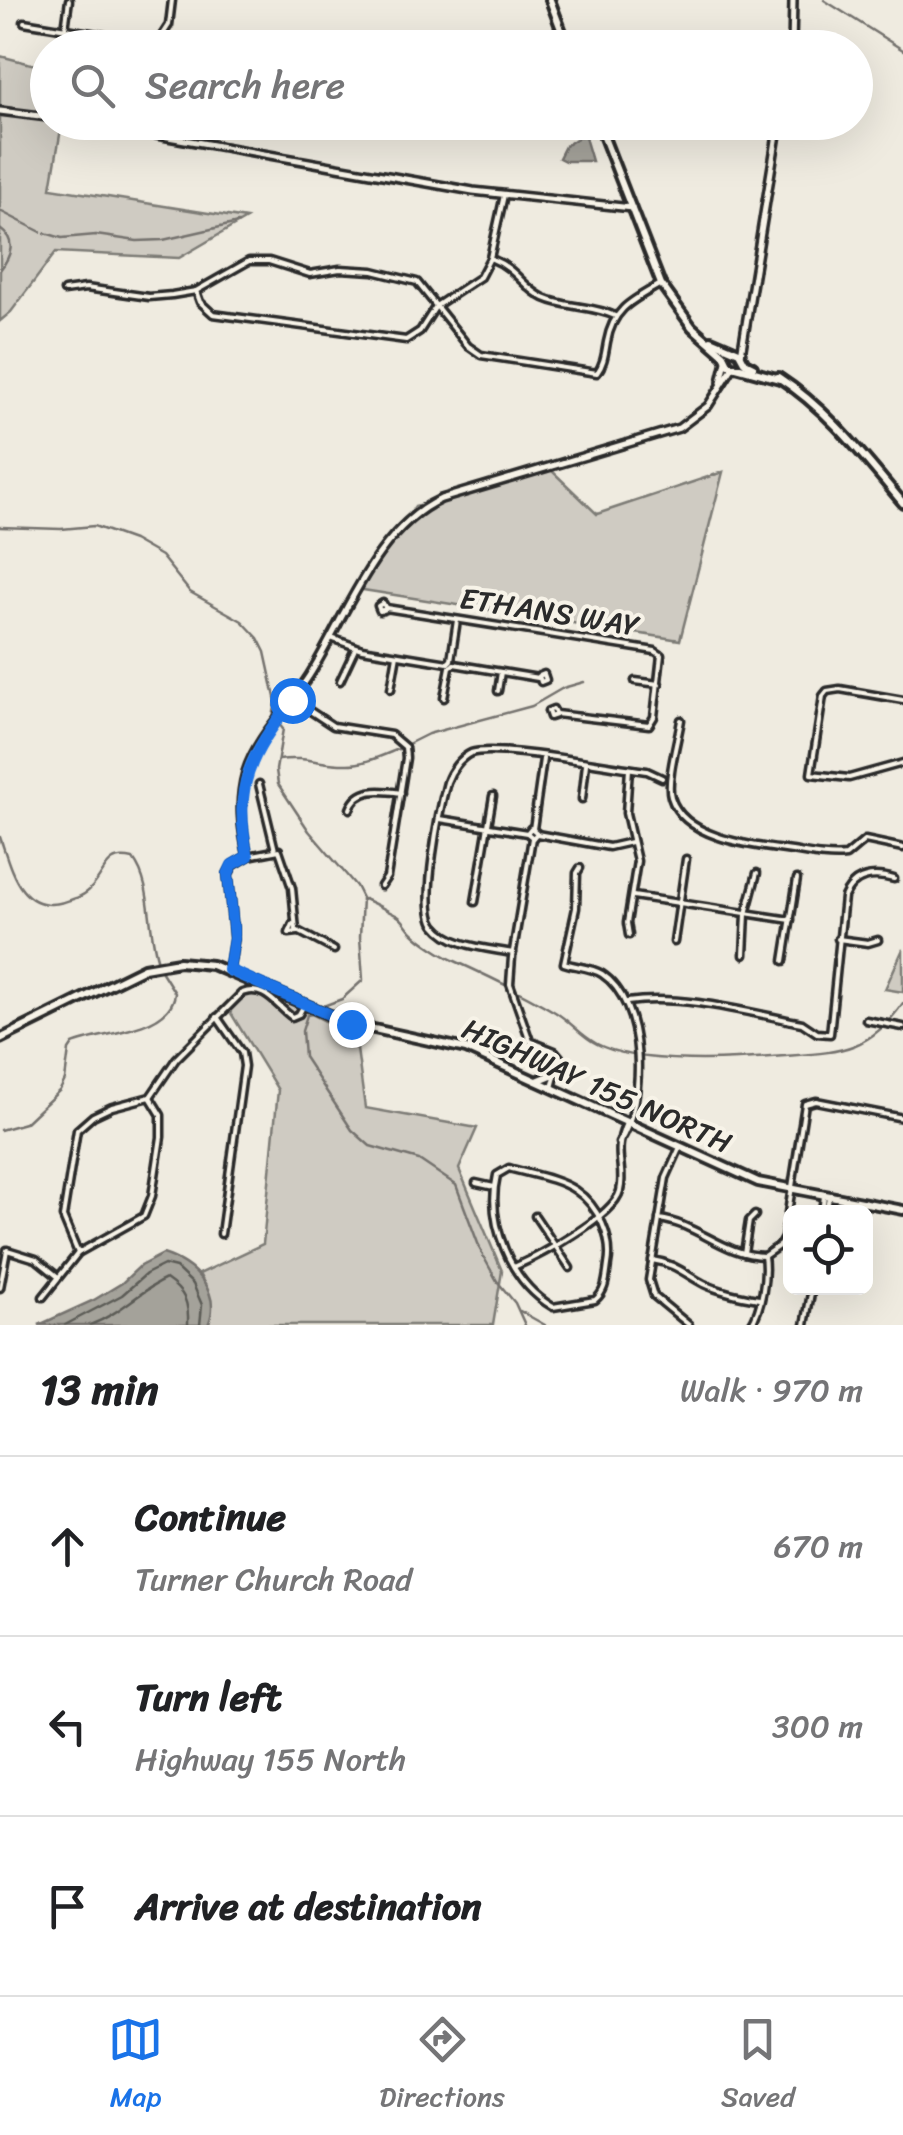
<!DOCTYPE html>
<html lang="en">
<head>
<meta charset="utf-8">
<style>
  body { margin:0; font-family:Sriracha,sans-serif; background:#f2f2f2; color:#202124 }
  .controls { position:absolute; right:30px; bottom:30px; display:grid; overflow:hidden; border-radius:15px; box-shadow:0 10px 40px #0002 }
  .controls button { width:90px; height:90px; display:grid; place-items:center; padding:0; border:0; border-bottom:2px solid #e0e0e0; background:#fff; color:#202124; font:50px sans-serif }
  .stop { position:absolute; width:30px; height:30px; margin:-22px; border:8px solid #1a73e8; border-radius:50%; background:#fff }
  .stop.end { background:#1a73e8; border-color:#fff; box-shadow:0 2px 10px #0008 }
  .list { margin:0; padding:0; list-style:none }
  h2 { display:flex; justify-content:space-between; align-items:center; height:130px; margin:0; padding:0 40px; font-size:42px }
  h2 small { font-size:32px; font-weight:400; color:#757577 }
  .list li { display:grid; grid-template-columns:65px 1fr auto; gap:30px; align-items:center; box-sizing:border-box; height:180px; padding:0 40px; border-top:2px solid #e0e0e0 }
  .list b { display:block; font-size:38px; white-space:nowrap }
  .list p { margin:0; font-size:32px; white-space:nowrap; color:#757577 }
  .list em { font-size:32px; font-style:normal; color:#757577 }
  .icon { flex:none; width:55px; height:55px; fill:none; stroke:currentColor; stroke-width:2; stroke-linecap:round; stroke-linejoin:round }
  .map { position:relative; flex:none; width:903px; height:1325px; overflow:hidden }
  .search { position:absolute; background:#fff; box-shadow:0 10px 40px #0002; left:30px; right:30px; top:30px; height:110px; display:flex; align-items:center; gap:25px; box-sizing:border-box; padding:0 35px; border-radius:55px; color:#757577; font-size:38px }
  .sheet { height:670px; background:#fff }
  nav { display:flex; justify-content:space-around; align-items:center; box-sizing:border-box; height:140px; border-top:2px solid #e0e0e0; background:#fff; font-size:28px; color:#757577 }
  nav a { display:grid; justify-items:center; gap:5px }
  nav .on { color:#1a73e8 }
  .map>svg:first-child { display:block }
  .green { fill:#cfcbc2; stroke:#7d7b76; stroke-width:2.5 }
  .water { fill:#a4a29a; stroke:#74726e; stroke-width:2.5 }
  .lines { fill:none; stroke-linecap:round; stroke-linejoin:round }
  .shore { stroke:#5b5b57; stroke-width:2.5 }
  .stream { stroke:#74726e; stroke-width:2.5 }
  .minor-casing { stroke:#2b2b2b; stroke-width:11 }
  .tertiary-casing { stroke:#2b2b2b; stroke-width:12 }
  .secondary-casing { stroke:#2b2b2b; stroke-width:14 }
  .minor { stroke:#f7f3e8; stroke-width:4 }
  .tertiary { stroke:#f7f3e8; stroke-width:5 }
  .secondary { stroke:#f7f3e8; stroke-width:6 }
  .route { stroke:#1a73e8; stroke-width:12 }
  .labels { text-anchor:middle; stroke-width:8; stroke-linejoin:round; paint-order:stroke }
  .street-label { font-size:30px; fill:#2b2b2b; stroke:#f7f3e8 }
</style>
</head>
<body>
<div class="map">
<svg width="903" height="1325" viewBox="0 0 903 1325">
  <rect width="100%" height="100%" fill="#efebe0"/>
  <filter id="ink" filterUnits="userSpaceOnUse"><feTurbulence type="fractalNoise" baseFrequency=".01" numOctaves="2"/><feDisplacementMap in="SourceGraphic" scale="20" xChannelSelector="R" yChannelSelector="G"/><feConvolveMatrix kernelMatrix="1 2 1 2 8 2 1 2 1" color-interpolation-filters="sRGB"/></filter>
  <g filter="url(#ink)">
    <!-- green -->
    <g class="green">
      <path d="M0,56L47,68L48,122L62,123L51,188L246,219L179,258L56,252L11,312L0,321Z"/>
      <path d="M549,468L597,514L723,472L680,640L357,589L415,506L445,500Z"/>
      <path d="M903,949V992L885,989Z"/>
      <path d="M252,983L329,1023L354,1027L365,1108L477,1128L459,1169L502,1271L493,1325H202C213,1305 210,1293 199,1274L263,1244L278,1090L226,1005Z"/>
    </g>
    <!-- water -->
    <g class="water">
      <path d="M584,134L592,161H565L559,158L565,146Z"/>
      <path d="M163,1254C192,1263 223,1291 208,1325H39L94,1300L122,1283L140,1266Z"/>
    </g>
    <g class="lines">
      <!-- shore -->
      <g class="shore">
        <path d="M65,1325L122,1295L146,1274L164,1265L176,1268L193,1284L202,1305L200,1325"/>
        <path d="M90,1325C120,1314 139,1291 166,1279C185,1292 189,1302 188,1325"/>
      </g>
      <!-- stream -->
      <g class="stream">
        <path d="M824,0L903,50"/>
        <path d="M0,211L41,232"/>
        <path d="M0,229C17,241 11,256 0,270"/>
        <path d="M45,233L62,238L96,235L137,241L163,240L238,223"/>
        <path d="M0,527L61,529L94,526L133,540L161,556L190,592L242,621L258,638L265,652L276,702L273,717L283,729L276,770L278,784L309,831L356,886L362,898L360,937L363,980L342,999L318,1008"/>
        <path d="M408,744L428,734L532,706L563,688L584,682"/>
        <path d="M279,760C302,756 322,764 345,764C364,765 383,755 401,748"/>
        <path d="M0,837C11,869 20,914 64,902C74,899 85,896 92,887C107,871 105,853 133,859C153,885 147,929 158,961"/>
        <path d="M364,899C376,904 386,910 396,915C403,918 406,926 412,932C422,942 442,955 455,961C490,977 522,992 555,1012C570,1021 581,1036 597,1044C638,1066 738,1060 785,1056C840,1052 869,1052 903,1003"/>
        <path d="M312,1014L307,1015L302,1031L304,1057L352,1130L370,1146L419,1160L456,1185L482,1254L497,1281L515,1303L525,1325"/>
        <path d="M0,1130L25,1123L60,1090L65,1080L69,1050L73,1044C100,1032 171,1032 175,993L160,969"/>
        <path d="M520,1311L545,1325"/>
      </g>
      <defs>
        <g id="minor">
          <path d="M24,22L109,36L133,48"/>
          <path d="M65,29L69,0"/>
          <path d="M154,48L169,25L172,0"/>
          <path d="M492,259C517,269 523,288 544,298C566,308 592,305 615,316"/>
          <path d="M64,291L86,288L149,297L172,295L196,291L249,261H269L310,274L340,269L373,271L417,282L468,346L481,355L597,373C604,364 605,353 607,342C613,308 633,300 661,284"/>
          <path d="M196,291L200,302L213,314L406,340L420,331L436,306L480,277L490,258L504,195"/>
          <path d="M383,603L386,609L380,611L378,606Z"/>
          <path d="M386,608L655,651L661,655L654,717L649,725L556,714"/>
          <path d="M331,638L362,649L448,663"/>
          <path d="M448,663L451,660L457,620"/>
          <path d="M454,664L538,678"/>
          <path d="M544,674L546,680L541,682L539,676Z"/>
          <path d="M340,681L356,647"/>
          <path d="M635,681L659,684"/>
          <path d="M391,689L397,655"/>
          <path d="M498,691L501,672"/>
          <path d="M444,698L450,667L454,664"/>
          <path d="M292,699L333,726L391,735L405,747L406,758L387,877L381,886"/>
          <path d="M903,700L840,689L827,691L823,696L811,774L849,778L903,763"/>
          <path d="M553,709L556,715L550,717L548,711Z"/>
          <path d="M681,720C678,739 666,781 671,797C684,840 756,846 792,851C810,854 828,858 846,856L865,840L903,848"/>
          <path d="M259,784L275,850"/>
          <path d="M582,799L586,764"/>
          <path d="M350,809C358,787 381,790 401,793"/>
          <path d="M440,819L527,833"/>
          <path d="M531,828L537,833L533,838L527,833Z"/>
          <path d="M533,829L543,759"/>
          <path d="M537,834L609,847L631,842"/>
          <path d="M532,838L512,957L510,984L530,1041L555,1051L560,1057L552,1088"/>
          <path d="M248,856L279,850L292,888L296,930L334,950"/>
          <path d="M580,868L577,873L576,908L564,963C575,967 591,967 602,974C646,1003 647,1102 619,1143"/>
          <path d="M633,896L791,920"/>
          <path d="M475,902L493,796"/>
          <path d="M293,924L289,933L298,932"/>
          <path d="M629,935L627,923L637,861L626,813L629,769"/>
          <path d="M838,939L868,943L878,940"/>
          <path d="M674,942L686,859"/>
          <path d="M513,953C487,948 452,947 435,925C420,906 440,807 447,782C451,771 460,758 471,753C496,744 613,767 647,771L662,778"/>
          <path d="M744,955L746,914L757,873"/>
          <path d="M784,961L797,879"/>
          <path d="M627,1002C683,994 746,1012 802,1023L817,1033L830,1034L844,897C854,875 873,873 894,879"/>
          <path d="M217,1017L242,1053L244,1066L221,1234"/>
          <path d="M866,1020L903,1027"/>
          <path d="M680,1147L666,1178L649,1280L654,1296L689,1325"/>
          <path d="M509,1168C529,1174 557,1178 575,1190C599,1206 613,1239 608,1265C606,1279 606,1291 595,1300L553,1307C510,1282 486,1222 497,1175Z"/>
          <path d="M476,1183L494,1187"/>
          <path d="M822,1212L824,1196"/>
          <path d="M826,1212L829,1197"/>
          <path d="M535,1216L570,1268"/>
          <path d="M659,1219C698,1224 723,1255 764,1256"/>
          <path d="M78,1253L63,1217L77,1130L93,1116L112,1107L150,1097L176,1059L242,993C265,984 276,1006 292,1017L299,1014L304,1005"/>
          <path d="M744,1253L749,1221L755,1215"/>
          <path d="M652,1260C674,1263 685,1274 704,1284C721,1292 740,1296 759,1299"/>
          <path d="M514,1267C539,1256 613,1217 620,1191C626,1168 612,1154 626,1123"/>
          <path d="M0,1288L7,1250L36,1259L57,1276"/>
          <path d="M43,1297L78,1253L144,1216L152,1196L161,1137V1115L150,1097"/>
          <path d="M751,1325C762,1308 767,1276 764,1256L780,1245L784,1238L805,1104L816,1101L903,1118"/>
          <path d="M805,1325L812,1288"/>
        </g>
        <g id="tertiary">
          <path d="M792,48L793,0"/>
          <path d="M0,111L48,117"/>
          <path d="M83,122L473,191L632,208"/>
          <path d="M741,355L779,122"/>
          <path d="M721,382L726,361"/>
          <path d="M229,970L234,939L228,874L233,865L248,856C241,828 238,801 246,772C257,736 289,707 309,676C345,619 375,529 441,499L679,428L708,406L733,367"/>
        </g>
        <g id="secondary">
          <path d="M550,0L568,48"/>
          <path d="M598,122L661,284L692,327L724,355L729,365L780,379"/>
          <path d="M711,340L739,352L745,363L753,367"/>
          <path d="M778,377C829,410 864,457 903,503"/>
          <path d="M0,1039L144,968L179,962L212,965L351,1024L466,1049L758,1182L903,1210"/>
          <path d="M537,1081L554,1074"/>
        </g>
      </defs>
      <!-- minor casing -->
      <use href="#minor" class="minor-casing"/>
      <!-- tertiary casing -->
      <use href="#tertiary" class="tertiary-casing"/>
      <!-- secondary casing -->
      <use href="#secondary" class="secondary-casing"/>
      <!-- minor -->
      <use href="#minor" class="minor"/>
      <!-- tertiary -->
      <use href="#tertiary" class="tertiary"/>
      <!-- secondary -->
      <use href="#secondary" class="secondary"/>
    </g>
  </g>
  <g class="lines" filter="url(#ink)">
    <!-- route -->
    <path class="route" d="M292,700C251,755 232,785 248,856L232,865L228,874L234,938L229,970L351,1024"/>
  </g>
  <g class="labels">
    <!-- street labels -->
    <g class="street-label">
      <text transform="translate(550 612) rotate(9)" y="10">ETHANS WAY</text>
      <text transform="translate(597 1086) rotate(24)" y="10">HIGHWAY 155 NORTH</text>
    </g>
  </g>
</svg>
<div class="controls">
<button><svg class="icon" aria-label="locate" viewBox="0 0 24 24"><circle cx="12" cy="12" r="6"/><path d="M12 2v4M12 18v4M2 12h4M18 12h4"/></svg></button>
</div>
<div class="stop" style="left:292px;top:700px"></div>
<div class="stop end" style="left:351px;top:1024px"></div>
<div class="search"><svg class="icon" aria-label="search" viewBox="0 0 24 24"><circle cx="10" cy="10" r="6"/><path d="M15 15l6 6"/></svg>Search here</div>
</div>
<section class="sheet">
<h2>13 min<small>Walk · 970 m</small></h2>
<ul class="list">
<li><svg class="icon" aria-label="ahead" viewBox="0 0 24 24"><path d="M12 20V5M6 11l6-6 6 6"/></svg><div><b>Continue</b><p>Turner Church Road</p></div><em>670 m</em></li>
<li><svg class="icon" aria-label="left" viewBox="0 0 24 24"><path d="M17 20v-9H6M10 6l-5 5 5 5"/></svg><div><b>Turn left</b><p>Highway 155 North</p></div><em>300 m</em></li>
<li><svg class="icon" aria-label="arrive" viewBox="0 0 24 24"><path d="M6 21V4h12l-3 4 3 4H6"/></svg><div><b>Arrive at destination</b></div></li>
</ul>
</section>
<nav>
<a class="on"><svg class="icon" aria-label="map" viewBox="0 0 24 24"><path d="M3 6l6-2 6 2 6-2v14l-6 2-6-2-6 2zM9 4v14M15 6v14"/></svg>Map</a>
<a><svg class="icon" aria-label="directions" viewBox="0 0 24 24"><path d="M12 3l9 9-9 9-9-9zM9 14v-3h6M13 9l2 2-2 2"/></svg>Directions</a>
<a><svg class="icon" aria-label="saved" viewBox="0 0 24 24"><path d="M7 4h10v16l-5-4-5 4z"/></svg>Saved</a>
</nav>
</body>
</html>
